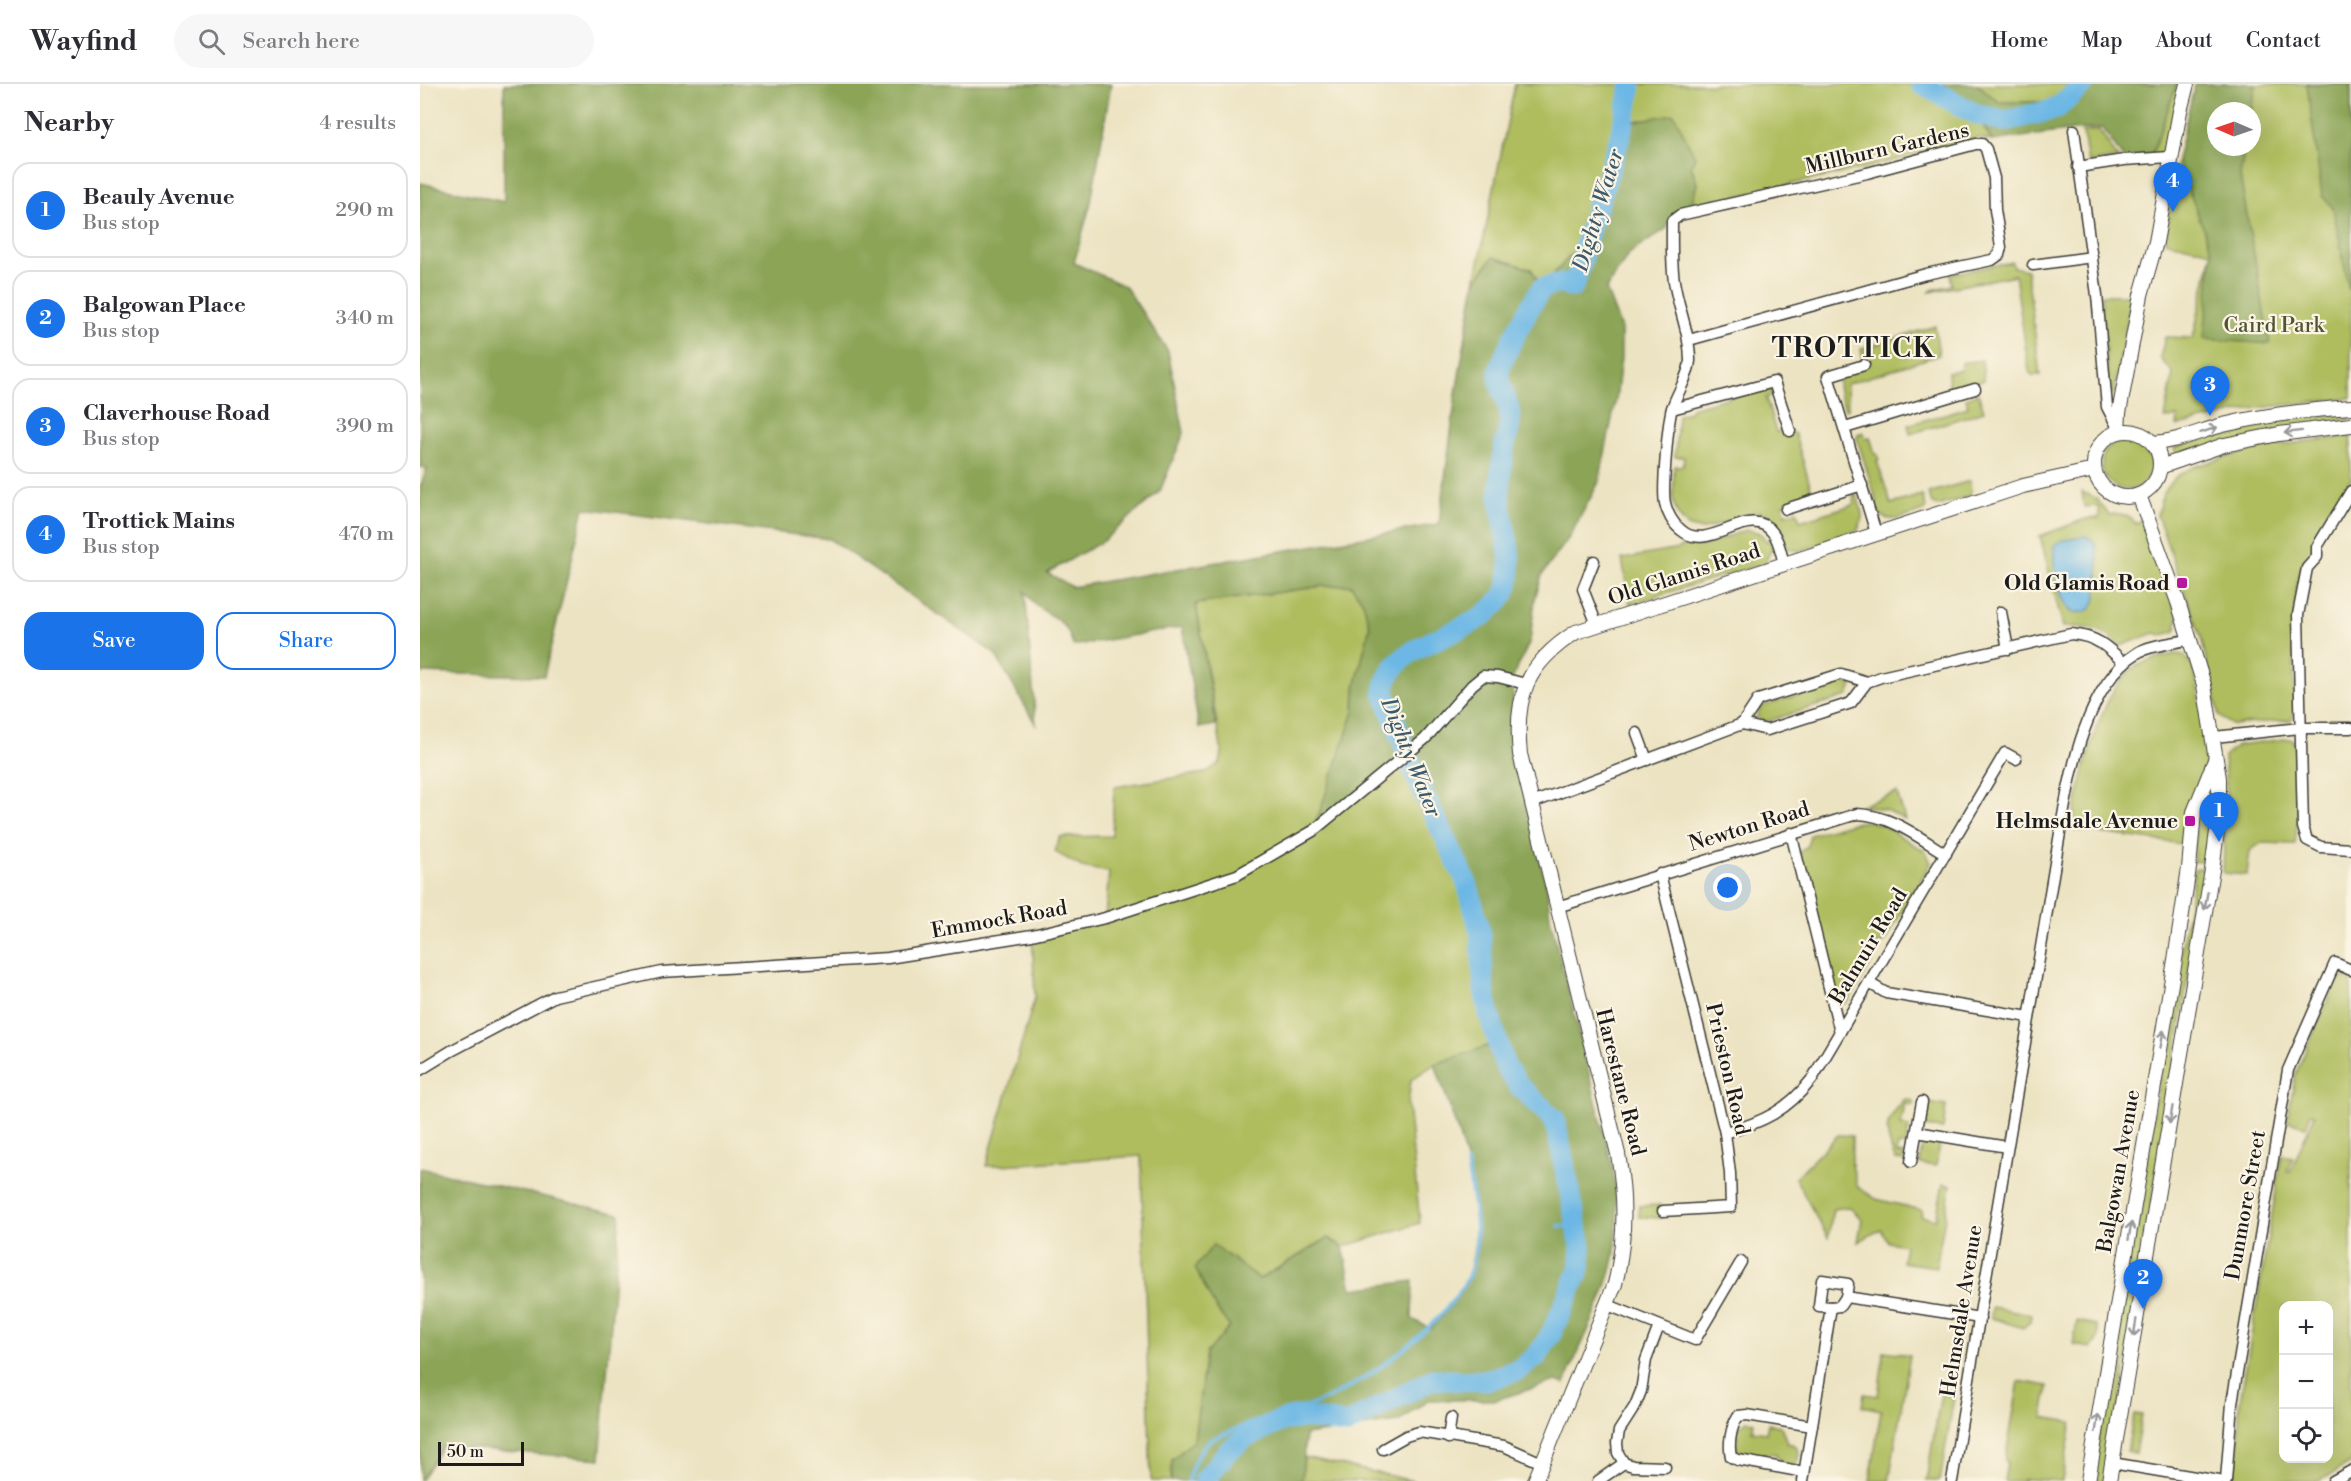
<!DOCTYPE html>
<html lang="en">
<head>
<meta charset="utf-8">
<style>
  body { margin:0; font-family:"Libre Bodoni",serif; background:#f7f7f7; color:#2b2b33 }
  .controls { position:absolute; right:18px; bottom:18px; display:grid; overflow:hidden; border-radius:12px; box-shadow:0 6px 24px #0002 }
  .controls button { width:54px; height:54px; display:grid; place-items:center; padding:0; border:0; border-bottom:2px solid #e1e1e2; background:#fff; color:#2b2b33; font:30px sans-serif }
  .compass { position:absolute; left:1787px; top:18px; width:54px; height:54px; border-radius:50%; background:#fff; box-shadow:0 6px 24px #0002; rotate:272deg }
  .scale { position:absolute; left:18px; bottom:15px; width:86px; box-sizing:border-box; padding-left:6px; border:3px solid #1c1c1c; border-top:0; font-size:16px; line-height:21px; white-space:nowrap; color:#1c1c1c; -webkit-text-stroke:4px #fcf5e5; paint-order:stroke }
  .you { position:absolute; left:1308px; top:804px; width:21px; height:21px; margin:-15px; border:4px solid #fff; border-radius:50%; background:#1a73e8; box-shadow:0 0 0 9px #1a73e833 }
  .badge { display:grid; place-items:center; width:39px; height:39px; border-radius:50%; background:#1a73e8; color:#fff; font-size:20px; font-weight:700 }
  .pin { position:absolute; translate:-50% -50px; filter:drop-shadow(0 2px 3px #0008) }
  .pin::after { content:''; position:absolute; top:32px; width:21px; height:18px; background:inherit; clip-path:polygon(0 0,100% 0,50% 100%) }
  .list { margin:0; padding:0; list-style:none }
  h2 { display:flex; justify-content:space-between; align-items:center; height:78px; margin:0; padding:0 24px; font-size:26px }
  h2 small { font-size:20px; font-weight:400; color:#7c7c81 }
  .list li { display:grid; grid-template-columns:39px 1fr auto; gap:18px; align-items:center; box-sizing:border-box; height:96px; margin:0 12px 12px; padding:0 12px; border:2px solid #e1e1e2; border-radius:18px }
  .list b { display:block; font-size:22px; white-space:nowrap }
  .list p { margin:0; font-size:20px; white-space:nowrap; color:#7c7c81 }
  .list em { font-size:20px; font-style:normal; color:#7c7c81 }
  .actions { display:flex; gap:12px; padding:18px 24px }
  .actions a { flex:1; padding:14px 0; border:2px solid #1a73e8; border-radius:18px; text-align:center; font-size:21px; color:#1a73e8 }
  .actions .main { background:#1a73e8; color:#fff }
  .icon { flex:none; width:33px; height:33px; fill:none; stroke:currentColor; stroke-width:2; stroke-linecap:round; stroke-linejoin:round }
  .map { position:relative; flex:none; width:1931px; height:1397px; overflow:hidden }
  header { display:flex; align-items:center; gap:36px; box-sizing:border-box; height:84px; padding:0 30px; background:#fff; border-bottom:2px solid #e1e1e2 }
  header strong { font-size:28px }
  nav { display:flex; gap:33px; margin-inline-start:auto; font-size:21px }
  .search { width:420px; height:54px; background:#f7f7f7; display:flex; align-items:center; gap:15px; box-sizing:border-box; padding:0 21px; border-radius:33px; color:#7c7c81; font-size:22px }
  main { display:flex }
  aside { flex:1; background:#fff }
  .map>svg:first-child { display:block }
  .green { fill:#afbd5f; stroke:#666c3e; stroke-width:1.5; fill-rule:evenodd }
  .forest { fill:#8ba456; stroke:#546039; stroke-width:1.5 }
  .water { fill:#6cb7e5; stroke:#446a80; stroke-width:1.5 }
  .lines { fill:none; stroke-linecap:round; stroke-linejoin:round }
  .stream { stroke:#6cb7e5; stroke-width:4 }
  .river { stroke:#6cb7e5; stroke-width:21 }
  .minor-casing { stroke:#3b3a35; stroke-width:13 }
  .tertiary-casing { stroke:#3b3a35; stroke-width:16 }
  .minor { stroke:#fff; stroke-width:10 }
  .tertiary { stroke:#fff; stroke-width:14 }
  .oneway { stroke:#999 }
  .poi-dot { fill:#b5179e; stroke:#fcf5e5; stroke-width:2 }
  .labels { text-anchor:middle; stroke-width:4.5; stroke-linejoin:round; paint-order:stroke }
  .street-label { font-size:21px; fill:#1c1c1c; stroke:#fcf5e5 }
  .park-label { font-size:21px; fill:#4f5433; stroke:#fcf5e5 }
  .poi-label { font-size:21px; font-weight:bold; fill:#1c1c1c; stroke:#fcf5e5; text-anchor:end }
  .water-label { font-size:22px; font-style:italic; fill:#3c5a6c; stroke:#fcf5e5 }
  .district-label { font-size:27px; font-weight:bold; letter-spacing:1.5px; fill:#1c1c1c; stroke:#fcf5e5 }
</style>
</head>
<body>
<header>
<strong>Wayfind</strong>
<div class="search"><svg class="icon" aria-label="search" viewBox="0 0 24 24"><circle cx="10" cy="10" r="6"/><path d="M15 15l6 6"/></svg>Search here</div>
<nav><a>Home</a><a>Map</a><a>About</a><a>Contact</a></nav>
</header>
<main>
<aside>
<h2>Nearby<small>4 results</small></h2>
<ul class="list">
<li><span class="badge">1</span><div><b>Beauly Avenue</b><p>Bus stop</p></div><em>290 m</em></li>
<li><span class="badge">2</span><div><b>Balgowan Place</b><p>Bus stop</p></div><em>340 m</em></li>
<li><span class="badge">3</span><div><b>Claverhouse Road</b><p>Bus stop</p></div><em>390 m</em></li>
<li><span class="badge">4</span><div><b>Trottick Mains</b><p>Bus stop</p></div><em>470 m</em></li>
</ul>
<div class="actions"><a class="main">Save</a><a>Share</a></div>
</aside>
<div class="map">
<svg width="1931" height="1397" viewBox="0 0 1931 1397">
  <rect width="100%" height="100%" fill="#fcf5e5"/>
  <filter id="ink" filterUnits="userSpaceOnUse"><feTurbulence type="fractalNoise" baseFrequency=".0167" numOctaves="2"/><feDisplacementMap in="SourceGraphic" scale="12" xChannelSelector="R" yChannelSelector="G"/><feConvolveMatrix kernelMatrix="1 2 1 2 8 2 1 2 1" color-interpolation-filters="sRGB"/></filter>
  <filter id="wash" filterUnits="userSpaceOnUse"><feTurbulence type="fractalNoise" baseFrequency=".008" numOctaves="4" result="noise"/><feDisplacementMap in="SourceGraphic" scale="24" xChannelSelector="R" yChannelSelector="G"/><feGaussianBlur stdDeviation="1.35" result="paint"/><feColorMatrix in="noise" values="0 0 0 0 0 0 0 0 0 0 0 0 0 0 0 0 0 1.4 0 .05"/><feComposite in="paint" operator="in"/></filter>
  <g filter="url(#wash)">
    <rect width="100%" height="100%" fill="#ece3c2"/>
    <!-- green -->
    <g class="green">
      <path d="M1095,0H1501L1556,30L1572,57L1560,54L1445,84L1271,122L1277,99L1271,82L1204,39L1167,152L1122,204L1111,185L1073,173L1055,198Z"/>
      <path d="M1557,0H1735L1727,45L1626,18H1578Z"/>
      <path d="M1757,0H1767L1750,73L1730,75Z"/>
      <path d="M1775,0H1931V314L1837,324L1757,342L1758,333L1745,335L1753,289L1740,274L1745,253L1773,254L1792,168L1745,157L1757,76ZM1796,27H1832V63H1796Z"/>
      <path d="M1679,46L1698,74L1668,79L1663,48Z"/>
      <path d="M1592,178L1593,183L1607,186L1620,291H1612L1609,288L1595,191L1510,208L1512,206L1532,201L1530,190Z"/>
      <path d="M1681,211H1712L1694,309H1689Z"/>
      <path d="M1515,242L1519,271L1427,300L1428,325L1425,326C1414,293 1414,296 1444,281L1441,265Z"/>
      <path d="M1562,276L1564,296L1529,305L1528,288L1541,286V279Z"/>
      <path d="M1344,304L1350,305L1354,311L1346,314L1356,348L1364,346L1375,350L1393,411L1363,420L1365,430L1377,427L1380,437L1435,420L1433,410L1437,411C1442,426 1445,434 1437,447L1380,467L1368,464L1363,454V446L1353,434L1340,427L1282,446L1267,442L1258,431L1253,418L1254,382H1263L1264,373H1255L1258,331L1269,328L1271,324Z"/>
      <path d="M1558,309L1564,327L1490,350L1488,341L1548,323L1546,314Z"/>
      <path d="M1931,328V335L1757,372L1754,364L1804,347L1856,337Z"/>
      <path d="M1443,348L1445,355L1450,353L1455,370H1457L1459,376L1457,377L1471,420L1502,411L1506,422L1505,426C1487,432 1465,445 1455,423L1457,418L1437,355L1438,350Z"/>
      <path d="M1931,352V395L1923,408L1924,412L1893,464C1865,488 1875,592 1875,628L1871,636L1812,641L1799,632L1781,553L1737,431C1740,419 1743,406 1752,397C1763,385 1778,382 1793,377C1838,362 1884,358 1931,352Z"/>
      <circle cx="1707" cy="380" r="25"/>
      <path d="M1550,397L1551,408L1547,413L1517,422L1512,420L1508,409Z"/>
      <path d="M1662,408L1676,414L1689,431C1701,428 1708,431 1716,440L1721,436L1759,536L1757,537V543L1754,548L1742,551L1735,549L1700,562C1685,544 1665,542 1643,543L1620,452L1665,435L1679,434V424L1674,422L1664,423Z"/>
      <path d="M1326,446C1336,447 1341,448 1346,457L1349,456L1352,464L1345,479L1210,520L1202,475L1258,465L1265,460L1282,462Z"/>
      <path d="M931,501L943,518L950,542L935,604L934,628L894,746L986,670L1034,768L1069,930L1077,959L1015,980L991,996L988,1020L1000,1139L923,1163L908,1154L840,1195L793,1161L795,1223L810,1243L786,1269L774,1356L752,1376L751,1397H731L721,1072L566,1082L615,913L612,851L685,833L689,788L662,783L635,768L640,753L692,752L694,703L785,689L800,679L802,669L776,520L903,502Z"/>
      <path d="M1754,570L1764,571L1769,578H1772L1790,663L1787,686L1763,752L1762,760L1651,745C1659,704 1678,606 1715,583C1727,576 1741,574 1754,570Z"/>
      <path d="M1424,597L1432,602L1428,612L1345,638L1337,633L1340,623Z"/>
      <path d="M1865,655H1872L1876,661L1878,733L1875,760L1841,759L1830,767L1827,791L1803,789L1806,703L1804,673L1818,661Z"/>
      <path d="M1795,693L1789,780L1781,777L1773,778L1777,732Z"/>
      <path d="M1477,709L1485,736L1466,726L1441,721Z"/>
      <path d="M1448,737L1462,741L1506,768L1511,779L1464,858C1452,860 1449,867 1452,878L1428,918L1424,920L1421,918L1418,907L1414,908L1379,768L1387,762L1390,751L1433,739Z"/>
      <path d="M1780,784L1785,787L1687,1397H1671L1775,785Z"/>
      <path d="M1926,893L1931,895V1379L1900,1397H1814L1819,1349V1324L1862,1071L1873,1073L1867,1087L1870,1088L1895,1030L1891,1029L1886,1042L1867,1037L1876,989L1917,895ZM1864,1222H1908V1374H1864Z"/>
      <path d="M1485,1015L1494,1017L1493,1021L1485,1020L1481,1041L1489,1043L1486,1062L1478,1061L1477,1070L1484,1071L1483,1077L1475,1076C1464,1044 1463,1040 1485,1015Z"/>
      <path d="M1509,1019L1526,1022L1523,1045L1505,1043Z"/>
      <path d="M1418,1051L1432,1052V1081L1437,1102L1456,1115L1502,1126L1501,1132L1516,1135L1523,1100L1531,1101L1516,1183L1482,1178L1485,1161L1468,1158L1461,1145L1438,1158L1442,1135L1429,1123L1413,1125L1408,1154L1375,1094Z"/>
      <path d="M1503,1057L1520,1060L1516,1082L1499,1080Z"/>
      <path d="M1241,1121V1134L1219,1133V1122Z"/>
      <path d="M1572,1223L1611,1230L1610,1238L1603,1244L1571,1234Z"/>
      <path d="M1657,1237L1676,1241C1680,1250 1678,1257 1671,1264L1653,1261Z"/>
      <path d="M1464,1267L1490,1271L1469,1397H1450L1461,1326L1442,1322L1444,1310L1458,1312Z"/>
      <path d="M1599,1297L1628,1302L1623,1333L1652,1338L1642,1397L1604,1395L1603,1397H1584L1587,1378L1585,1377Z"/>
      <path d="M1521,1310L1534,1313L1520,1397H1506Z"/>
      <path d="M1714,1330L1722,1331L1715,1369L1707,1367Z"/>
      <path d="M1327,1337L1334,1338L1332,1347L1346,1349L1348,1340L1361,1342L1367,1359L1375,1361L1379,1368L1377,1379L1371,1381L1362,1380L1356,1370C1340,1367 1344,1373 1332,1374C1312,1377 1316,1355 1318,1344Z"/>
      <path d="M884,1373L994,1397H882Z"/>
    </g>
    <!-- forest -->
    <g class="forest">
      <path d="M84,0H691L671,118L654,179L705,202L748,267L764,349L740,407L683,457L627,489L652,503L1019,440L1037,303L1055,198L1073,173L1111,185L1122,203L1168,152L1204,39L1254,30L1275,73L1271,82L1277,99L1271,122C1257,127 1249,129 1247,144L1209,170L1186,205L1201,245V274L1196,316L1179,398L1150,452L1122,491L1115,515L1110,557L1089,602L1094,611L1091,640L1093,666L1127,804L1130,834L1193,1085C1197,1117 1200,1151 1192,1183C1181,1223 1160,1262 1144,1300L1136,1297L1076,1316H1008L978,1338L885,1351L882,1397H751L752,1376L774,1356L786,1269L810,1243L795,1223L775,1184L793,1161L840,1195L908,1154L923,1163L932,1205L993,1197L992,1235L1011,1245C1021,1232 1041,1212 1046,1197C1073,1128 1037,1047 1015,980L1077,959L1069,930L1034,768L986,670L893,747L934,628L935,604L950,542L943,518L931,501L903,502L776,520L796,641L779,644L762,543L653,562C647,537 637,536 618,523C613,519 609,512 605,507L616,641L575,570L409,455L164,424L124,592L0,589V403L7,384L0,383V99L84,118Z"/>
      <path d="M1501,0H1557L1579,18H1630L1649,0H1757L1730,75L1704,76L1683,44L1654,46L1572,57L1556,30Z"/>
      <path d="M1775,0H1836L1831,27H1796V63H1825L1820,92L1850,260L1784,255L1792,167L1757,76Z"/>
      <path d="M1887,0H1931V192L1929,206L1913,124L1902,112Z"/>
      <path d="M0,1084L200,1130L180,1375L23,1362L0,1397Z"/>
    </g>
    <!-- water -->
    <path class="water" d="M1665,452L1674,457C1679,470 1678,481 1678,495C1677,515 1677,532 1651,528C1637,510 1633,484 1634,462L1641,457Z"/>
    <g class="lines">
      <!-- stream -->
      <g class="stream">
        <path d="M1139,1142L1156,1143"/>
        <path d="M768,1397C772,1382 778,1366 790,1356C815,1346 840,1334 867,1326C874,1324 882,1324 889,1322C939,1306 1036,1234 1052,1183C1062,1149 1052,1112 1047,1078"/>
      </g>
      <!-- river -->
      <g class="river">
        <path d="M1501,0L1556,30L1585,37L1636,25L1664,0"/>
        <path d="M784,1397L808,1367L825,1354L864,1336L886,1334L927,1340L1013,1295L1044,1297L1068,1296L1098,1286L1117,1272L1132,1248L1160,1185L1161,1162L1135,1036L1100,1003L1085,982L1069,930L1064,905L1060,847L1047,799L999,700L964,609C970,555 1045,556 1076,520C1079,517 1083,513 1085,509C1098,480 1082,444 1080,414C1079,396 1082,378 1085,360C1087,351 1091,341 1090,333C1090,317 1078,305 1079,289C1080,276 1113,216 1122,204L1140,199L1153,203C1162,182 1163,165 1170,144C1185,97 1205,49 1211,0"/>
      </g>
    </g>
  </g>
  <g filter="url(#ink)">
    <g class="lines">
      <defs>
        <g id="minor">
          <path d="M1654,46L1677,211L1687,323L1698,344"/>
          <path d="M1658,83L1704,76L1750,73"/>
          <path d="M1613,181L1672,173"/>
          <path d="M1269,256L1506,190L1572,176L1579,171L1581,163L1575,126L1574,94L1566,65L1562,60H1556L1447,89L1260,131L1252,137C1252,157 1251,177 1254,197C1258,224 1270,249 1270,277C1269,292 1257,309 1252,324C1248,338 1242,405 1245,419C1247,429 1253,440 1261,446C1289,471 1330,417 1353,449C1359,456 1361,470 1364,479"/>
          <path d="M1444,281L1408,292L1456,449"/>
          <path d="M1252,325L1354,298L1370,347"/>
          <path d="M1425,344L1555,305"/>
          <path d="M1931,407L1897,463V473L1887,484L1878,531L1883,743L1887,756L1901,763L1931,765"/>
          <path d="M1366,425L1442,401"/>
          <path d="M1174,477L1163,505L1177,541"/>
          <path d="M1581,528L1588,565"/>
          <path d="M1447,598L1421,590L1338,616L1322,640L1347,646L1431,619L1447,598L1461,593L1651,550C1676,552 1687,562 1704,579"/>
          <path d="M1217,649L1227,676"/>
          <path d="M1794,653L1880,644H1931"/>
          <path d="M1112,719L1322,640"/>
          <path d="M1371,749L1420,948"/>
          <path d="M1240,790L1305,1049L1310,1089L1311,1123L1243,1127"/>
          <path d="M1137,823L1437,730C1471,731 1498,753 1526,770"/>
          <path d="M1449,899L1466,909L1609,933"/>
          <path d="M0,986L31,967L135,912L242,888L468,874L612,851L685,834L817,791L893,747L1005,655L1052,601L1063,592L1078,593L1106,600"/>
          <path d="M1497,1048L1587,1063"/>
          <path d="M1305,1049C1343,1038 1367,1027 1392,995L1585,669L1596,675"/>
          <path d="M1491,1078L1502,1018"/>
          <path d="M1188,1221L1275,1256L1321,1178"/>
          <path d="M1411,1223L1399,1222L1402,1196L1428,1200L1426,1213"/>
          <path d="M1239,1242L1226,1276L1221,1307L1215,1322L1199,1347L1197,1359L1198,1369L1204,1379L1213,1382L1245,1383"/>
          <path d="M1028,1354L1031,1334"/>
          <path d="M963,1365L986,1352L999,1348L1084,1362L1122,1379"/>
          <path d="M1692,1379L1799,1397"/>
          <path d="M1384,1388L1318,1376L1311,1373C1308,1360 1311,1343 1318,1332L1327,1331L1392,1342"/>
          <path d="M1178,1397L1204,1379"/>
          <path d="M1383,1397L1411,1223L1420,1222L1426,1213L1560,1234"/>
          <path d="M1532,1397L1641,743C1650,689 1667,600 1717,569C1729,561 1756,559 1771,555"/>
          <path d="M1806,1397L1812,1319L1868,986L1915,879L1931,886"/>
          <path d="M1913,1397L1931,1387"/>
        </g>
        <g id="tertiary">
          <circle cx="1707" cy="380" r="33"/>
          <path d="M1698,348L1699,329L1721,211L1736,158L1760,27L1767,0"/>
          <path d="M1732,359C1758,358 1779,347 1803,341C1845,331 1889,326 1931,323"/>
          <path d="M1740,383L1804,361L1859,350L1931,341"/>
          <path d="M1115,1397L1195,1200C1206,1156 1206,1115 1198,1070L1100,670C1094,613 1106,580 1156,548L1603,402L1674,386"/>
          <path d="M1668,1397L1755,876L1769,784L1774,728L1795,676"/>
          <path d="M1689,1397L1792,786L1799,732V694L1784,601L1758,518L1719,411"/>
        </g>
      </defs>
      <!-- minor casing -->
      <use href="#minor" class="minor-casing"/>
      <!-- tertiary casing -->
      <use href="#tertiary" class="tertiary-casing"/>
      <!-- minor -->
      <use href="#minor" class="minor"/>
      <!-- tertiary -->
      <use href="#tertiary" class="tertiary"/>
    </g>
    <!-- one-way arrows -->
    <defs><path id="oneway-shaft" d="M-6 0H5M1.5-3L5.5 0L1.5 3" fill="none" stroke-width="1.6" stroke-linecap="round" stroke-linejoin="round" transform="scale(1.5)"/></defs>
    <g class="oneway">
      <use href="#oneway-shaft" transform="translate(1789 346) rotate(-18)"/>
      <use href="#oneway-shaft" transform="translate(1873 348) rotate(173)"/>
      <use href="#oneway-shaft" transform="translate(1786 817) rotate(100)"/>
      <use href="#oneway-shaft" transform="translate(1742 955) rotate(-80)"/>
      <use href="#oneway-shaft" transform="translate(1751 1031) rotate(100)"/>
      <use href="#oneway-shaft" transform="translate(1710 1147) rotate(-80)"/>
      <use href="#oneway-shaft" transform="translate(1715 1244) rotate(99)"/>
      <use href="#oneway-shaft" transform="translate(1677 1339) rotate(-81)"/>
    </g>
  </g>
  <!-- markers -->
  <g class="poi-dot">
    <rect x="1756" y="493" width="12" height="12" rx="3"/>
    <rect x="1764" y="731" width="12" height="12" rx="3"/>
  </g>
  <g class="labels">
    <!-- street labels -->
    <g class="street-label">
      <text transform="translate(1467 64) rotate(-13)" y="7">Millburn Gardens</text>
      <text transform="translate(1264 490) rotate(-18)" y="7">Old Glamis Road</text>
      <text transform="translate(1329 742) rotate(-17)" y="7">Newton Road</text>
      <text transform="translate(579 835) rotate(-10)" y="7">Emmock Road</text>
      <text transform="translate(1448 862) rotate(-59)" y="7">Balmuir Road</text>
      <text transform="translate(1308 985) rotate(77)" y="7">Prieston Road</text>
      <text transform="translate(1201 998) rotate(76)" y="7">Harestane Road</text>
      <text transform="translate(1698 1087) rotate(-80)" y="7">Balgowan Avenue</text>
      <text transform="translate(1825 1121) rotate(-80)" y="7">Dunmore Street</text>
      <text transform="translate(1541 1227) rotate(-81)" y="7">Helmsdale Avenue</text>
    </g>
    <!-- park labels -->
    <g class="park-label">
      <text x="1854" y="248">Caird Park</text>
    </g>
    <!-- poi labels -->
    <g class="poi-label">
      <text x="1750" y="506">Old Glamis Road</text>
      <text x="1758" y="744">Helmsdale Avenue</text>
    </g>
    <!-- water labels -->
    <g class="water-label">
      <text transform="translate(1177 126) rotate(-73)" y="8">Dighty Water</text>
      <text transform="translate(992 673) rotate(68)" y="8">Dighty Water</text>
    </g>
    <!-- district labels -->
    <g class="district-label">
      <text x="1434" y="273">TROTTICK</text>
    </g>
  </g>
</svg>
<div class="controls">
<button>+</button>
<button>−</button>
<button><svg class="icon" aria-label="locate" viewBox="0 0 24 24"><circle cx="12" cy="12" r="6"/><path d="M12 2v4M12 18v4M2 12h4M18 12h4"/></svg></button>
</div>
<svg class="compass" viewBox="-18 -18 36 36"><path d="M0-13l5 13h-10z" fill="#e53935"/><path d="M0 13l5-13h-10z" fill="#7c7c81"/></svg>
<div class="scale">50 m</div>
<div class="you"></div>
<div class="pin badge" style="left:1799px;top:758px">1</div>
<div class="pin badge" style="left:1723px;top:1225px">2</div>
<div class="pin badge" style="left:1790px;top:332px">3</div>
<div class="pin badge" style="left:1753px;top:128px">4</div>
</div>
</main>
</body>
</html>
